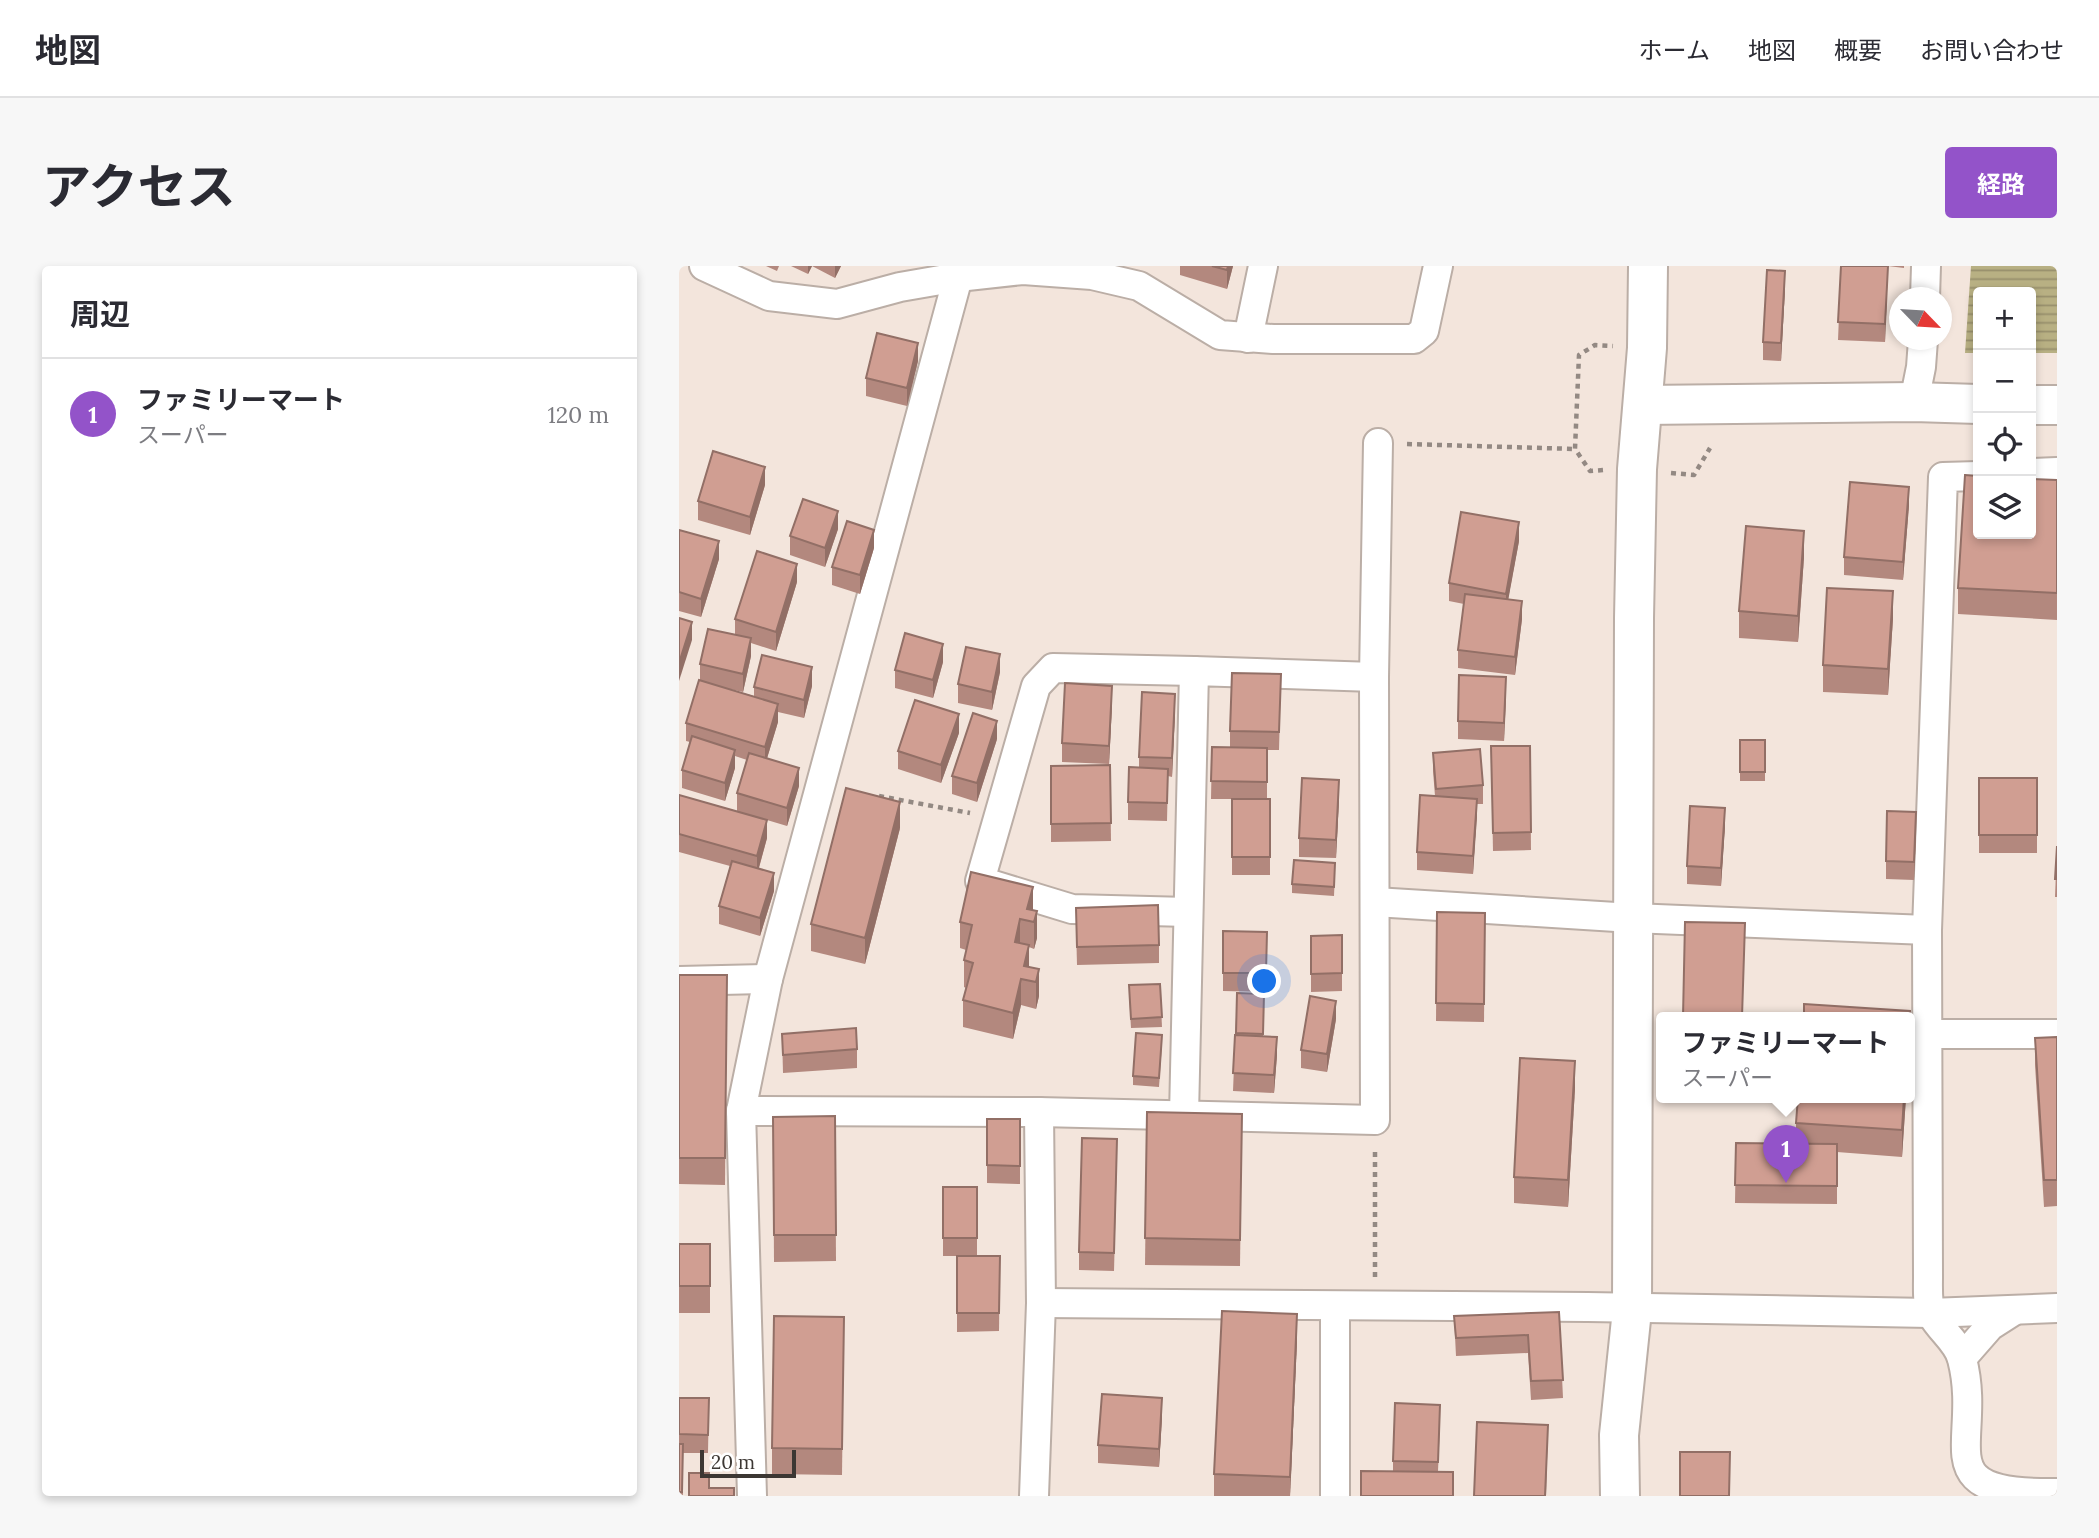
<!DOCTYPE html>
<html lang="ja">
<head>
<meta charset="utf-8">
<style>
  body { margin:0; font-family:Lora,"Noto Sans JP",serif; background:#f7f7f7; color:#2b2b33 }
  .controls { position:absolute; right:21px; top:21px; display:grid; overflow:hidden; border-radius:7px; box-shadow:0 4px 10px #0003 }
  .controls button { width:63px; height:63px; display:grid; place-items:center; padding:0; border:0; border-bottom:2px solid #e1e1e2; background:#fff; color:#2b2b33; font:35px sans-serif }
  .compass { position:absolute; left:1210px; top:21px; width:63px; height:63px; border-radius:50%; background:#fff; box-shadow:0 4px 10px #0003; rotate:115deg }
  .scale { position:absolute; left:21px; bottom:18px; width:96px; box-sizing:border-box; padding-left:7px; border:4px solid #3c3733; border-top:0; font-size:19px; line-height:24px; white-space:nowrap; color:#3c3733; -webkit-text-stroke:5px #fff; paint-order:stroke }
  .you { position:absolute; left:586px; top:716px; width:24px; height:24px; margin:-18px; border:5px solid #fff; border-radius:50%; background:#1a73e8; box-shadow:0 0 0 10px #1a73e833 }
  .badge { display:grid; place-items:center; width:46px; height:46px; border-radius:50%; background:#9353c9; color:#fff; font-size:23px; font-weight:700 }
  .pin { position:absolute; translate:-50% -58px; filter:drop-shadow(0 2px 4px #0008) }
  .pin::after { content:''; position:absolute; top:37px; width:24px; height:21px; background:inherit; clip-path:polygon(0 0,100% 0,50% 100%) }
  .popup { position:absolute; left:977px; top:746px; width:259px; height:91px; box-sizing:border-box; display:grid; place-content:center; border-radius:7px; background:#fff; filter:drop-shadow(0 2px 5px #0005); font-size:23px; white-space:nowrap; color:#7c7c81 }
  .popup b { font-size:26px; color:#2b2b33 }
  .popup::after { content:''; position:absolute; left:50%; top:100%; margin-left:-14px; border:14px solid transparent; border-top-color:#fff }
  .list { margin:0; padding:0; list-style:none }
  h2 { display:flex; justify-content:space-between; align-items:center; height:91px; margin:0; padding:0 28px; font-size:30px }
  h2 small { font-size:23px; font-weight:400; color:#7c7c81 }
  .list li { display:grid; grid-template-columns:46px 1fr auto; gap:21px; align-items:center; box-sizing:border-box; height:112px; padding:0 28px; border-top:2px solid #e1e1e2 }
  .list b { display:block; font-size:26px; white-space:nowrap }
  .list p { margin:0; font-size:23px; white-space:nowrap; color:#7c7c81 }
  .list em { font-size:23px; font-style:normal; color:#7c7c81 }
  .icon { flex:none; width:38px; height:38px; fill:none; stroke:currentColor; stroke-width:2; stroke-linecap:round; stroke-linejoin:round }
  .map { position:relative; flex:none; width:1378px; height:1230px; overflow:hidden; border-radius:7px }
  header { display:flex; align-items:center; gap:42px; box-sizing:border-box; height:98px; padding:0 35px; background:#fff; border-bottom:2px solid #e1e1e2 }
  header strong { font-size:33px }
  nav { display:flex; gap:38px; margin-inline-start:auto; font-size:24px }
  .intro { display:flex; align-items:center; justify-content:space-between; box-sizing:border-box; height:168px; padding:0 42px }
  h1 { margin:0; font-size:49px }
  .button { padding:18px 32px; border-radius:7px; background:#9353c9; color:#fff; font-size:24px; font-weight:700 }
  main { display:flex; gap:42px; padding:0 42px }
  aside { flex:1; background:#fff; border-radius:7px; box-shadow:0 4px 10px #0003 }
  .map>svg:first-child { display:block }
  .water { fill:url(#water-rules) }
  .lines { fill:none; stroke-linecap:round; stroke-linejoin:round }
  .street-casing { stroke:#bbaea6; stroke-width:32 }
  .secondary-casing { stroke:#bbaea6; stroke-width:42 }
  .path { stroke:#938983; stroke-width:4.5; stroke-dasharray:5 5; stroke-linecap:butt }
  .street { stroke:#fff; stroke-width:28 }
  .secondary { stroke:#fff; stroke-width:38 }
  .wall { fill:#b3887e }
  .shaded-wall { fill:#926f66 }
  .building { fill:#d09e92; stroke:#926f66; stroke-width:2 }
</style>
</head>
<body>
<header>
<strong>地図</strong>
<nav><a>ホーム</a><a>地図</a><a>概要</a><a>お問い合わせ</a></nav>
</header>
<div class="intro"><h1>アクセス</h1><a class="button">経路</a></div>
<main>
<aside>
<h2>周辺<small></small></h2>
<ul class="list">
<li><span class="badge">1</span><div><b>ファミリーマート</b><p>スーパー</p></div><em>120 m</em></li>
</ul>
</aside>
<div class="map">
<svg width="1378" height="1230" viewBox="0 0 1378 1230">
  <defs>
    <pattern id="water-rules" width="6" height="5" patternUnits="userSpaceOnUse" patternTransform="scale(1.75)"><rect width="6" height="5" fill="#b8b083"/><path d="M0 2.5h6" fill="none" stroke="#97906c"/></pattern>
  </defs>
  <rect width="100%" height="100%" fill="#f3e5dc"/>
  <!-- water -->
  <path class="water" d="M1292,0H1378V87H1352V26H1299V87H1286Z"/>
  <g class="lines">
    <defs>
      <g id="street">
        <path d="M25,0L90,30L158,38L221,21L279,11L344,4L413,9L460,20L541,69L594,73H735L745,65L759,0"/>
        <path d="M1246,32L1247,0"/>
        <path d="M569,72L584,0"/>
        <path d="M1235,136L1242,101L1244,74"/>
        <path d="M1352,207L1378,206"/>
        <path d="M1299,210L1264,211L1248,664L1249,1011C1249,1022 1248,1040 1253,1049C1261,1064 1279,1076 1283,1093C1305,1178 1242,1229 1378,1227"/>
        <path d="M696,636L953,652L1248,664"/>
        <path d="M509,646L393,643L301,615L357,420L374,402L515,405"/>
        <path d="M0,715L89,713"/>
        <path d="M1249,768H1378"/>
        <path d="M62,845L360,846L696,854L695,411L699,177"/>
        <path d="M505,850L515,405L695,411"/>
        <path d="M362,1037L909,1041L1251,1047L1378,1042"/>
        <path d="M1283,1092L1311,1060L1336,1044"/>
        <path d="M73,1230L62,845L89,713L279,11"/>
        <path d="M355,1230L362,1037L360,846"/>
        <path d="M656,1230V1041"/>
      </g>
      <g id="secondary">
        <path d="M964,139L1235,136L1299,138"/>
        <path d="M1352,139H1378"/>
        <path d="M941,1230L940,1169L953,1044L955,352L958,203L968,82L969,0"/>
      </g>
    </defs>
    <!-- street casing -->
    <use href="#street" class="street-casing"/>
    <!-- secondary casing -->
    <use href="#secondary" class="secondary-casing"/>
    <!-- path -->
    <g class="path">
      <path d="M728,178L896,183"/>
      <path d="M924,204L911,205L896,183L900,89L916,79L934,80"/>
      <path d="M992,207L1015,209L1031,182"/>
      <path d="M200,530L291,547"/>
      <path d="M696,1011V883"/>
    </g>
    <!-- street -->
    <use href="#street" class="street"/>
    <!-- secondary -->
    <use href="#secondary" class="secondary"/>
  </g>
  <!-- wall -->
  <g class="wall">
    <path d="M87,0H100L98,5Z"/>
    <path d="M112,0H162L156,12L133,0L129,8Z"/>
    <path d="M501,0H554L548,23L501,9Z"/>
    <path d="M1162,0H1225V2L1209,0L1206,76L1159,74Z"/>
    <path d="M1106,23L1102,95L1084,94V76Z"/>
    <path d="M239,95L228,140L187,130V112Z"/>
    <path d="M1378,214V354L1279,348V322Z"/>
    <path d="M86,219L71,269L19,254V235Z"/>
    <path d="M1230,239L1224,314L1165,309V291Z"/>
    <path d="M159,263L146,301L111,289V270Z"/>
    <path d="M0,264L40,293L22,351L0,345Z"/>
    <path d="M840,275L829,333L843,353L836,409L779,402V384L785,338L770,335V317Z"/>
    <path d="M195,282L181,328L153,319V301Z"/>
    <path d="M1125,291L1119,376L1060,372V345Z"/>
    <path d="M118,316L97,385L72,377V390L64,426L46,422L75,430V421L133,420L125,452L99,446V456L88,492L120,520L108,560L88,554V572L80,602L95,625L81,670L40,658V640L51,600L0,586V529L58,545V527L68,494L56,490V502L46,535L3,522V504L11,476L7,475V457L21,414V398L56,368V353Z"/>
    <path d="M1214,352L1209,429L1144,426V399Z"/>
    <path d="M264,396L254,432L216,422V404Z"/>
    <path d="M321,406L313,444L279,437V418Z"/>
    <path d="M602,408L600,484H588V533H591V609H553V533H559H532L533,481H551V465Z"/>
    <path d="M827,429L825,475L779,473V455Z"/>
    <path d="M433,438L430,498L383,496V477Z"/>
    <path d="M496,446L493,511L489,510L488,555L449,554V536L460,502V491Z"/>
    <path d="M280,467L262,517L219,503V485Z"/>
    <path d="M318,473L298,536L273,528V510Z"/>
    <rect x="1061" y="474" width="25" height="41"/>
    <path d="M812,480H851L852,584L814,585Z"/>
    <path d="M754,487L804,519V538H798L794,608L738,604V586L756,530L754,505Z"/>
    <path d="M431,499L432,575L372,576V500Z"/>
    <rect x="1300" y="512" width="58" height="75"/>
    <path d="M660,532L657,592L620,591V572Z"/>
    <path d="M1046,560L1042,620L1008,618V600Z"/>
    <path d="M221,562L186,698L132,685V658Z"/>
    <path d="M1237,565L1235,614L1207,613V595Z"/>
    <path d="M1378,580V631H1376Z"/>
    <path d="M656,607L655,630L613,627V618Z"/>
    <path d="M354,644L358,672L355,683L350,681V701L360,703V730L357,743L342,739L334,773L284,761V734L287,722L285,721V694L287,684L281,682V656Z"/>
    <path d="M758,646L806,647L805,756L757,755Z"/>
    <path d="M397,660L480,679V697L398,699Z"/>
    <path d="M544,665L588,666L587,726L544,725Z"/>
    <path d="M663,669V725L632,726V670Z"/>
    <path d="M0,709H48L46,919L0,918Z"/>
    <path d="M481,718L483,761L452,762L450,728Z"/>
    <path d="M558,727L585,728L584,770L598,789L595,827L554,825Z"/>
    <path d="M657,753L648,806L622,802V784Z"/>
    <path d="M103,768L178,783V802L104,807Z"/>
    <path d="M1378,771V940L1365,941L1356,799V772Z"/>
    <path d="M483,778L480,821L454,819V810Z"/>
    <path d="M896,822L889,941L835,937V911Z"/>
    <path d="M1227,831L1223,891L1158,886V938L1056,937L1057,877L1117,878V857Z"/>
    <path d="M468,846L563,848L561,1000L466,999Z"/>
    <path d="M156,850L157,995L95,996L94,851Z"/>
    <path d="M308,853H341V918L308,917Z"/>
    <path d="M438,891L435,1005L400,1004V986Z"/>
    <rect x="264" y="921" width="34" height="69"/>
    <rect x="0" y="978" width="31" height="69"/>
    <path d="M278,990H321L320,1065L278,1066Z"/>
    <path d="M880,1046L884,1132L852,1134L849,1087L777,1090L775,1050Z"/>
    <path d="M165,1051L163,1209L93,1208V1182Z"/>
    <path d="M618,1075L611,1230H535V1208Z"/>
    <path d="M0,1132H30L29,1187H4V1230H0Z"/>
    <path d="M483,1151L480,1201L419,1197V1179Z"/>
    <path d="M761,1157L759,1205H714V1195Z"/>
  </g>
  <!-- shaded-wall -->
  <g class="shaded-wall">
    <path d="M129,0H133L129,8Z"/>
    <path d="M156,0H162L156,12Z"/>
    <path d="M549,0H554L548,23V4Z"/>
    <path d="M1209,0L1206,76V58Z"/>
    <path d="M1106,5V23L1102,95V77Z"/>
    <path d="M239,77V95L228,140V122Z"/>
    <path d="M86,201V219L71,269V251Z"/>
    <path d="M1230,221V239L1224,314V296Z"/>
    <path d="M159,245V263L146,301V282Z"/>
    <path d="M840,256V275L827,346V328Z"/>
    <path d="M195,264V282L181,328V309Z"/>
    <path d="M1125,265V291L1119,376V350Z"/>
    <path d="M40,275V293L22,351V333Z"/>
    <path d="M118,298V316L97,385V366Z"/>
    <path d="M1214,325V352L1209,429V403Z"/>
    <path d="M843,335V353L836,409V391Z"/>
    <path d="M13,356V374L0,415V397Z"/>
    <path d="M72,372V390L64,426V408Z"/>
    <path d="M264,378V396L254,432V414Z"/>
    <path d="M321,388V406L313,444V426Z"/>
    <path d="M133,401V420L125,452V434Z"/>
    <path d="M827,411V429L825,475V457Z"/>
    <path d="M433,420V438L430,498V480Z"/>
    <path d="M496,428V446L493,511V492Z"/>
    <path d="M99,438V456L86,499V481Z"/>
    <path d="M280,448V467L262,517V499Z"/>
    <path d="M318,455V473L298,536V517Z"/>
    <path d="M56,484V502L46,535V517Z"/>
    <path d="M120,502V520L108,560V542Z"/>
    <path d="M660,514V532L657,592V574Z"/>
    <path d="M798,533V551L794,608V590Z"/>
    <path d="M221,536V562L186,698V672Z"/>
    <path d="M1046,542V560L1042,620V602Z"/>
    <path d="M1237,546V565L1235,614V596Z"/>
    <path d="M88,554V572L78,608V590Z"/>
    <path d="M95,607V625L81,670V652Z"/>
    <path d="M354,621V648L348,643Z"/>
    <path d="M358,645V672L355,683V656Z"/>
    <path d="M341,653V679L336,676Z"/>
    <path d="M350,679V705L345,700Z"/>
    <path d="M360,703V730L357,743V716Z"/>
    <path d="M342,713V739L334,773V747Z"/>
    <path d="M657,735V753L648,806V788Z"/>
    <path d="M598,771V789L595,827V809Z"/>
    <path d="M896,795V822L889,941V914Z"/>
    <path d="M1225,831H1227L1223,891V864Z"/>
    <path d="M618,1048V1075L611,1230V1211Z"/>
    <path d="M483,1132V1151L480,1201V1183Z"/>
    <path d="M869,1159L867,1230H866Z"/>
  </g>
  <!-- building -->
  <g class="building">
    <path d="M533,0H549L548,4Z"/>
    <path d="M1162,0H1209L1206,58L1159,56Z"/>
    <path d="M1088,4L1106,5L1102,77L1084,76Z"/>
    <path d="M198,67L239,77L228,122L187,112Z"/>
    <path d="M34,185L86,201L71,251L19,235Z"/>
    <path d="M1286,209L1299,210V268H1352V213L1378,214V327L1279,322Z"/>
    <path d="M1171,216L1230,221L1224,296L1165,291Z"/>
    <path d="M124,233L159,245L146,282L111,270Z"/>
    <path d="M782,246L840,256L827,328L770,317Z"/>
    <path d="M168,255L195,264L181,309L153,301Z"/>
    <path d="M1067,260L1125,265L1119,350L1060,345Z"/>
    <path d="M0,264L40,275L22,333L0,326Z"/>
    <path d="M78,285L118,298L97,366L56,353Z"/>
    <path d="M1148,322L1214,325L1209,403L1144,399Z"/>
    <path d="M786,328L843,335L836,391L779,384Z"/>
    <path d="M0,352L13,356L0,397Z"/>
    <path d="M29,363L72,372L64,408L21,398Z"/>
    <path d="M226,367L264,378L254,414L216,404Z"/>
    <path d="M287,381L321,388L313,426L279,418Z"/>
    <path d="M83,389L133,401L125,434L75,421Z"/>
    <path d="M553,407L602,408L600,466L551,465Z"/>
    <path d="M780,409L827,411L825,457L779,455Z"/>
    <path d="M20,414L99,438L86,481L7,457Z"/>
    <path d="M386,417L433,420L430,480L383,477Z"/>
    <path d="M463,426L496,428L493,492L460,491Z"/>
    <path d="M236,434L280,448L262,499L219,485Z"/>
    <path d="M294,447L318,455L298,517L273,510Z"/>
    <path d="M13,470L56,484L46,517L3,504Z"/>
    <rect x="1061" y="474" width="25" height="32"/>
    <path d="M812,480H851L852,566L814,567Z"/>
    <path d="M533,481L588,482V516L532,515Z"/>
    <path d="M801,483L804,519L757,523L754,487Z"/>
    <path d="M70,487L120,502L108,542L58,527Z"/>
    <path d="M431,499L432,557L372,558V500Z"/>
    <path d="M450,501L489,503L488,537L449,536Z"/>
    <path d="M623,512L660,514L657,574L620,572Z"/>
    <rect x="1300" y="512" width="58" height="57"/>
    <path d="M167,522L221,536L186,672L132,658Z"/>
    <path d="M0,529L88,554L78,590L0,568Z"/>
    <path d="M741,529L798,533L794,590L738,586Z"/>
    <rect x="553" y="533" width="38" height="58"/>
    <path d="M1011,540L1046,542L1042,602L1008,600Z"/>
    <path d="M1208,545L1237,546L1235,596L1207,595Z"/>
    <path d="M1378,580V613H1376Z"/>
    <path d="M615,594L656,597L655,621L613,618Z"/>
    <path d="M53,595L95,607L81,652L40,640Z"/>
    <path d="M292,606L354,621L348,643L358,645L355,656L341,653L336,676L350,679L345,700L360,703L357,716L342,713L334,747L284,734L294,697L285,694L293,659L281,656Z"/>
    <path d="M479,639L480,679L398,681L397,642Z"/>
    <path d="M758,646L806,647L805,738L757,737Z"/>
    <path d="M1006,656L1066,657L1063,751H1004Z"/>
    <path d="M544,665L588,666L587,707H544Z"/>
    <path d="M663,669V707L632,708V670Z"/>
    <path d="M0,709H48L46,892H0Z"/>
    <path d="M481,718L483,751L452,753L450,719Z"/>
    <path d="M558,727L585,728L584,768L557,767Z"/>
    <path d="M631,730L657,735L648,788L622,784Z"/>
    <path d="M1125,738L1231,745V751H1125Z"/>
    <path d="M177,762L178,783L104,789L103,768Z"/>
    <path d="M457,767L483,769L480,812L454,810Z"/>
    <path d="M556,769L598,771L595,809L554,807Z"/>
    <path d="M1378,771V914H1365L1356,772Z"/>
    <path d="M841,792L896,795L889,914L835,911Z"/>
    <path d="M1119,831H1225L1223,864L1117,857Z"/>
    <path d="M468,846L563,848L561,974L466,972Z"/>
    <path d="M156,850L157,969H95L94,851Z"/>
    <path d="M308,853H341V900L308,899Z"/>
    <path d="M403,872L438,873L435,987L400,986Z"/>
    <path d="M1057,877L1158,878V920L1056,919Z"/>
    <rect x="264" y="921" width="34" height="51"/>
    <rect x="0" y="978" width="31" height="42"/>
    <path d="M278,990H321L320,1047H278Z"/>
    <path d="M543,1045L618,1048L611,1211L535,1208Z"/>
    <path d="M880,1046L884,1114L852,1115L849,1069L777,1072L775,1050Z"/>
    <path d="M95,1050L165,1051L163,1183L93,1182Z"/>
    <path d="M423,1128L483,1132L480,1183L419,1179Z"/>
    <path d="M0,1132H30L29,1169L0,1168Z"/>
    <path d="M716,1137L761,1139L759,1196L714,1195Z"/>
    <path d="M798,1156L869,1159L866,1230H795Z"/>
    <path d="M0,1178H4L3,1226H0Z"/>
    <path d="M1001,1186H1051L1050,1230H1001Z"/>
    <path d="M682,1205L774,1206V1230H682Z"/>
    <path d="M10,1207H30V1222H55V1230H10Z"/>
  </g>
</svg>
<div class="controls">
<button>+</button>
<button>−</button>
<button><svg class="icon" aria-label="locate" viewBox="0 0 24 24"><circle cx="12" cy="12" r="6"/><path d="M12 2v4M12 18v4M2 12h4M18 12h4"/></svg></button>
<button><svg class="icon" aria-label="layers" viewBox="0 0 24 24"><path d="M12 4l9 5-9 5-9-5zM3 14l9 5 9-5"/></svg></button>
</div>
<svg class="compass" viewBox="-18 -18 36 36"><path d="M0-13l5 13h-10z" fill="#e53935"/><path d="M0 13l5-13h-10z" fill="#7c7c81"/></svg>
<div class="scale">20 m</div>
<div class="you"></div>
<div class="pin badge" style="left:1107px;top:917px">1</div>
<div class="popup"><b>ファミリーマート</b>スーパー</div>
</div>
</main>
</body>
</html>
